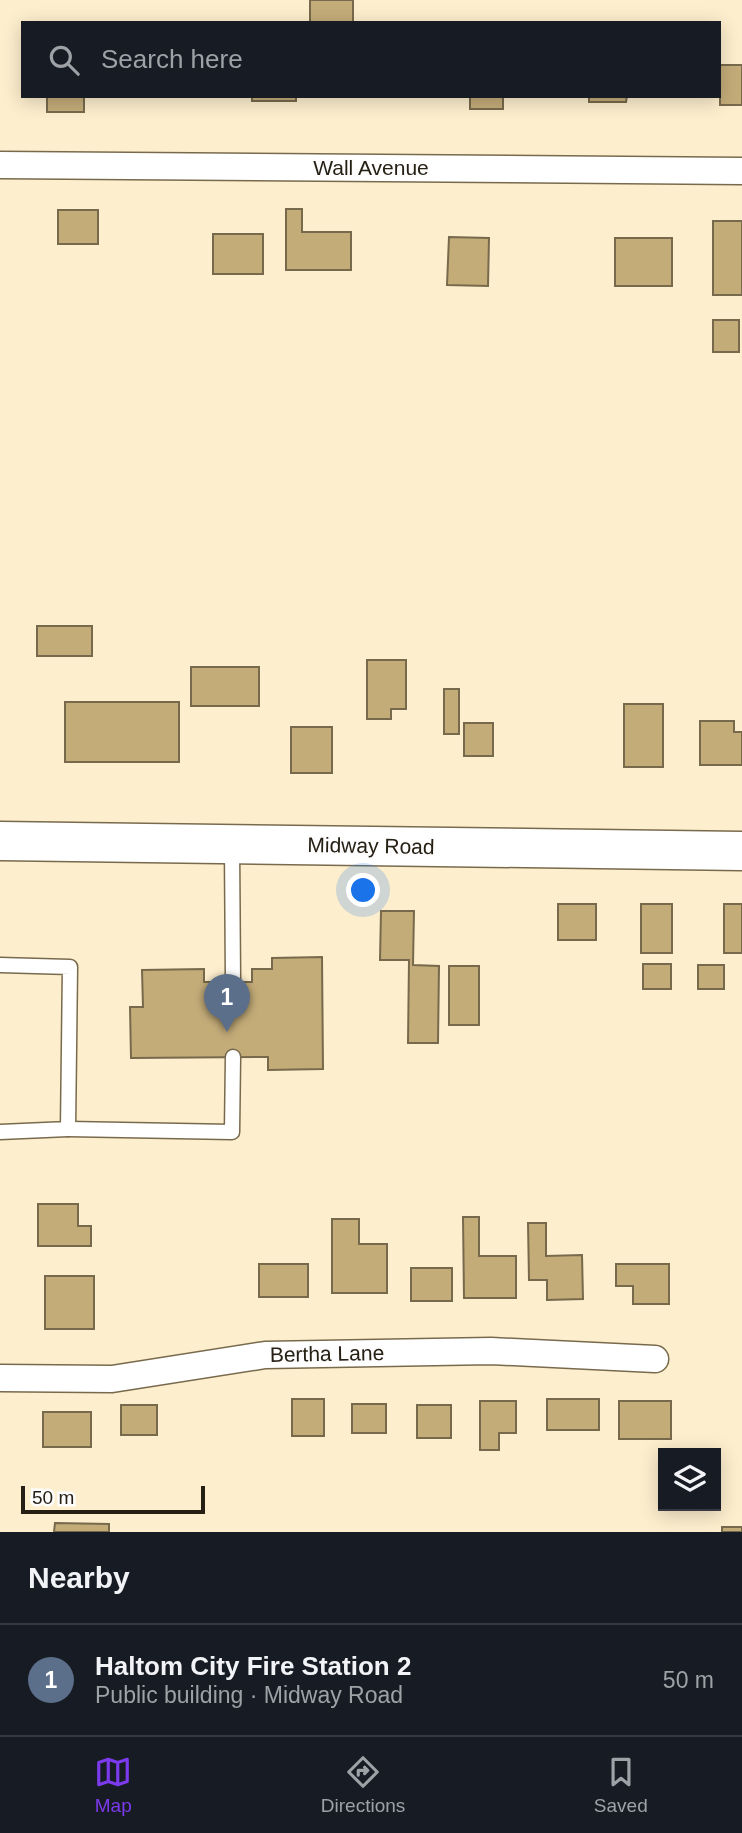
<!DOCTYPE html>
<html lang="en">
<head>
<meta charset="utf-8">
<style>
  body { margin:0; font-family:Arial,sans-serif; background:#20242c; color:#f1f3f6 }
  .controls { position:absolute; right:21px; bottom:21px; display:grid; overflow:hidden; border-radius:0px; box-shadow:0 4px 18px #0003 }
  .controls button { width:63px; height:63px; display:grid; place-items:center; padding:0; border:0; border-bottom:2px solid #363941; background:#171b24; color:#f1f3f6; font:35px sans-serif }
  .scale { position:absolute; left:21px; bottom:18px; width:184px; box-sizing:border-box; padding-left:7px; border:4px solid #262014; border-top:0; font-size:19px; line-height:24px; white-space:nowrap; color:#262014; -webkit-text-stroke:5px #fdfdfd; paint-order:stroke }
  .you { position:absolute; left:364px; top:891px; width:24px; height:24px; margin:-18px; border:5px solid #fff; border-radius:50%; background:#1a73e8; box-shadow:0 0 0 10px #1a73e833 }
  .badge { display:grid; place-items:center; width:46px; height:46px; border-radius:50%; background:#7c3aed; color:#fff; font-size:23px; font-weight:700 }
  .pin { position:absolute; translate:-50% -58px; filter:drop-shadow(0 2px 4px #0008) }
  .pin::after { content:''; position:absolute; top:37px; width:24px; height:21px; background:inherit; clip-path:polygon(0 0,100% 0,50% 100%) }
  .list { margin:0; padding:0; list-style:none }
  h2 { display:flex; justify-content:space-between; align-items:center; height:91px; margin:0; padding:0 28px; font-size:30px }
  h2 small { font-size:23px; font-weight:400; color:#9ea1a6 }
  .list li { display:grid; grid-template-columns:46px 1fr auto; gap:21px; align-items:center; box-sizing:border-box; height:112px; padding:0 28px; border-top:2px solid #363941 }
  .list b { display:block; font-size:26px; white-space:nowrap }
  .list p { margin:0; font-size:23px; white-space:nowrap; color:#9ea1a6 }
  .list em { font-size:23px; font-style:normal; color:#9ea1a6 }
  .icon { flex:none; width:38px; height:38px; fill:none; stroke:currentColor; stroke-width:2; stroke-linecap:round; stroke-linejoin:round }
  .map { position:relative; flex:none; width:742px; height:1532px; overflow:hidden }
  .search { position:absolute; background:#171b24; box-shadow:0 4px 18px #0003; left:21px; right:21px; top:21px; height:77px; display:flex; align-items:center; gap:18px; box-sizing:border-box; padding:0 24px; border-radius:0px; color:#9ea1a6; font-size:26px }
  .sheet { height:203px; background:#171b24 }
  nav { display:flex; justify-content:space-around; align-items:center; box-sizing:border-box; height:98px; border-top:2px solid #363941; background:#171b24; font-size:19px; color:#9ea1a6 }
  nav a { display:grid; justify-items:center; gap:4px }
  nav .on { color:#7c3aed }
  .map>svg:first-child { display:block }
  .building { fill:#c4ac79; stroke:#776a4c; stroke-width:2 }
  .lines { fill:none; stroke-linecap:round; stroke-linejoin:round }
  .lane-casing { stroke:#786a4d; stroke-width:17 }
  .street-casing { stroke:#786a4d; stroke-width:29 }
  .secondary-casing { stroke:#786a4d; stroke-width:41 }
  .lane { stroke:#fff; stroke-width:14 }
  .street { stroke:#fff; stroke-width:26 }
  .secondary { stroke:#fff; stroke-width:38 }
  .labels { text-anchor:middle; stroke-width:5; stroke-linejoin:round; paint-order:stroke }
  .street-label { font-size:21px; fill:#262014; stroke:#fdfdfd }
</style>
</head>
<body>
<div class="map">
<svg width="742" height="1532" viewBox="0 0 742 1532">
  <rect width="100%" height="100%" fill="#fdeecd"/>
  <!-- building -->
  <g class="building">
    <rect x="310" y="0" width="43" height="23"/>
    <rect x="720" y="65" width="22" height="40"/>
    <rect x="47" y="96" width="37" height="16"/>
    <rect x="252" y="96" width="44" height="5"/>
    <rect x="470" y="96" width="33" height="13"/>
    <path d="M589,96H627L626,102H589Z"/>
    <path d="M286,209H302V232H351V270H286Z"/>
    <rect x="58" y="210" width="40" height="34"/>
    <rect x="713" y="221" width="29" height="74"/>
    <rect x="213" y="234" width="50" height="40"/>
    <path d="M449,237L489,238L488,286L447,285Z"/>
    <rect x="615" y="238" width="57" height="48"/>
    <rect x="713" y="320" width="26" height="32"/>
    <rect x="37" y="626" width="55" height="30"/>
    <path d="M367,660H406V709H391V719H367Z"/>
    <rect x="191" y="667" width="68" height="39"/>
    <rect x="444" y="689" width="15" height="45"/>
    <rect x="65" y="702" width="114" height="60"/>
    <rect x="624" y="704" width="39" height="63"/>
    <path d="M700,721H734V732H742V765H700Z"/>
    <rect x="464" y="723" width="29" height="33"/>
    <rect x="291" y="727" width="41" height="46"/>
    <rect x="558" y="904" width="38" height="36"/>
    <rect x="641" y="904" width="31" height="49"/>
    <rect x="724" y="904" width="18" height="49"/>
    <path d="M381,911H414L413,965L439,966L438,1043H408L409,960H380Z"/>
    <path d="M322,957L323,1069L268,1070V1057L131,1058L130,1007H143L142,970L204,969V982H252V969H272V958Z"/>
    <rect x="643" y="964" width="28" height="25"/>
    <rect x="698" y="965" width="26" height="24"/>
    <rect x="449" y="966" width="30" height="59"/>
    <path d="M38,1204H78V1226H91V1246H38Z"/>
    <path d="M463,1217H479V1256H516V1298H464Z"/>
    <path d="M332,1219H359V1244H387V1293H332Z"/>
    <path d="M528,1223H546V1256L582,1255L583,1299L547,1300V1280H529Z"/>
    <rect x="259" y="1264" width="49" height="33"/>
    <path d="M616,1264H669V1304H633V1286H616Z"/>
    <rect x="411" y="1268" width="41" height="33"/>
    <rect x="45" y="1276" width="49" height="53"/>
    <rect x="292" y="1399" width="32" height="37"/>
    <rect x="547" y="1399" width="52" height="31"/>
    <path d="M480,1401H516V1433H499V1450H480Z"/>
    <rect x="619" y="1401" width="52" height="38"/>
    <rect x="352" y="1404" width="34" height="29"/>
    <rect x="121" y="1405" width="36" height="30"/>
    <rect x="417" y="1405" width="34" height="33"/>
    <rect x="43" y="1412" width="48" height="35"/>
    <path d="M55,1523L109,1524V1532H54Z"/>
    <rect x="722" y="1527" width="20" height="5"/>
  </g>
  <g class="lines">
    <defs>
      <g id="lane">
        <path d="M232,847L233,982"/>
        <path d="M0,965L70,967L68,1129L0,1132"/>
        <path d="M68,1129L232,1132L233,1057"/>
      </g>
      <g id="street">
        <path d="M0,165L742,171"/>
        <path d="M0,1378L112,1379L265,1355L491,1351L655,1359"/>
      </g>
      <path id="secondary" d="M0,841L742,851"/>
    </defs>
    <!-- lane casing -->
    <use href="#lane" class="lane-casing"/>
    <!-- street casing -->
    <use href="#street" class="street-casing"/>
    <!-- secondary casing -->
    <use href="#secondary" class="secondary-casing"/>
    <!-- lane -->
    <use href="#lane" class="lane"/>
    <!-- street -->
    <use href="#street" class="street"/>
    <!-- secondary -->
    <use href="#secondary" class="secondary"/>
  </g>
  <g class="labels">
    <!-- street labels -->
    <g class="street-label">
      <text x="371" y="175">Wall Avenue</text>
      <text transform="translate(371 846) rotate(1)" y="7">Midway Road</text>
      <text transform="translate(327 1354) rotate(-1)" y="7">Bertha Lane</text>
    </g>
  </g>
</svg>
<div class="controls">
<button><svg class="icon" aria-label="layers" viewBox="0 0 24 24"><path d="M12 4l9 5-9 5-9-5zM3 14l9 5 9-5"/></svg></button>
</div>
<div class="scale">50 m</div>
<div class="you"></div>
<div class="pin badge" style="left:227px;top:1032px;background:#5c6f8a">1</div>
<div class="search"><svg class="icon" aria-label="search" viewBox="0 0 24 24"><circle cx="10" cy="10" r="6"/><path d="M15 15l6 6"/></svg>Search here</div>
</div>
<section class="sheet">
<h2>Nearby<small></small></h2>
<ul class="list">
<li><span class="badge" style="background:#5c6f8a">1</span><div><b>Haltom City Fire Station 2</b><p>Public building · Midway Road</p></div><em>50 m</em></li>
</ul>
</section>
<nav>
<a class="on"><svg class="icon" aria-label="map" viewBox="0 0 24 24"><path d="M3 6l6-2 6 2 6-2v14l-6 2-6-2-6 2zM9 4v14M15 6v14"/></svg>Map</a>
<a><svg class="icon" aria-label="directions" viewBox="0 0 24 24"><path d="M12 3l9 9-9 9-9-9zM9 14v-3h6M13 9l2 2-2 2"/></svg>Directions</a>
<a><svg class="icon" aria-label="saved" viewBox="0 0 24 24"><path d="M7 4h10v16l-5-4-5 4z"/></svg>Saved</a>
</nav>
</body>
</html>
